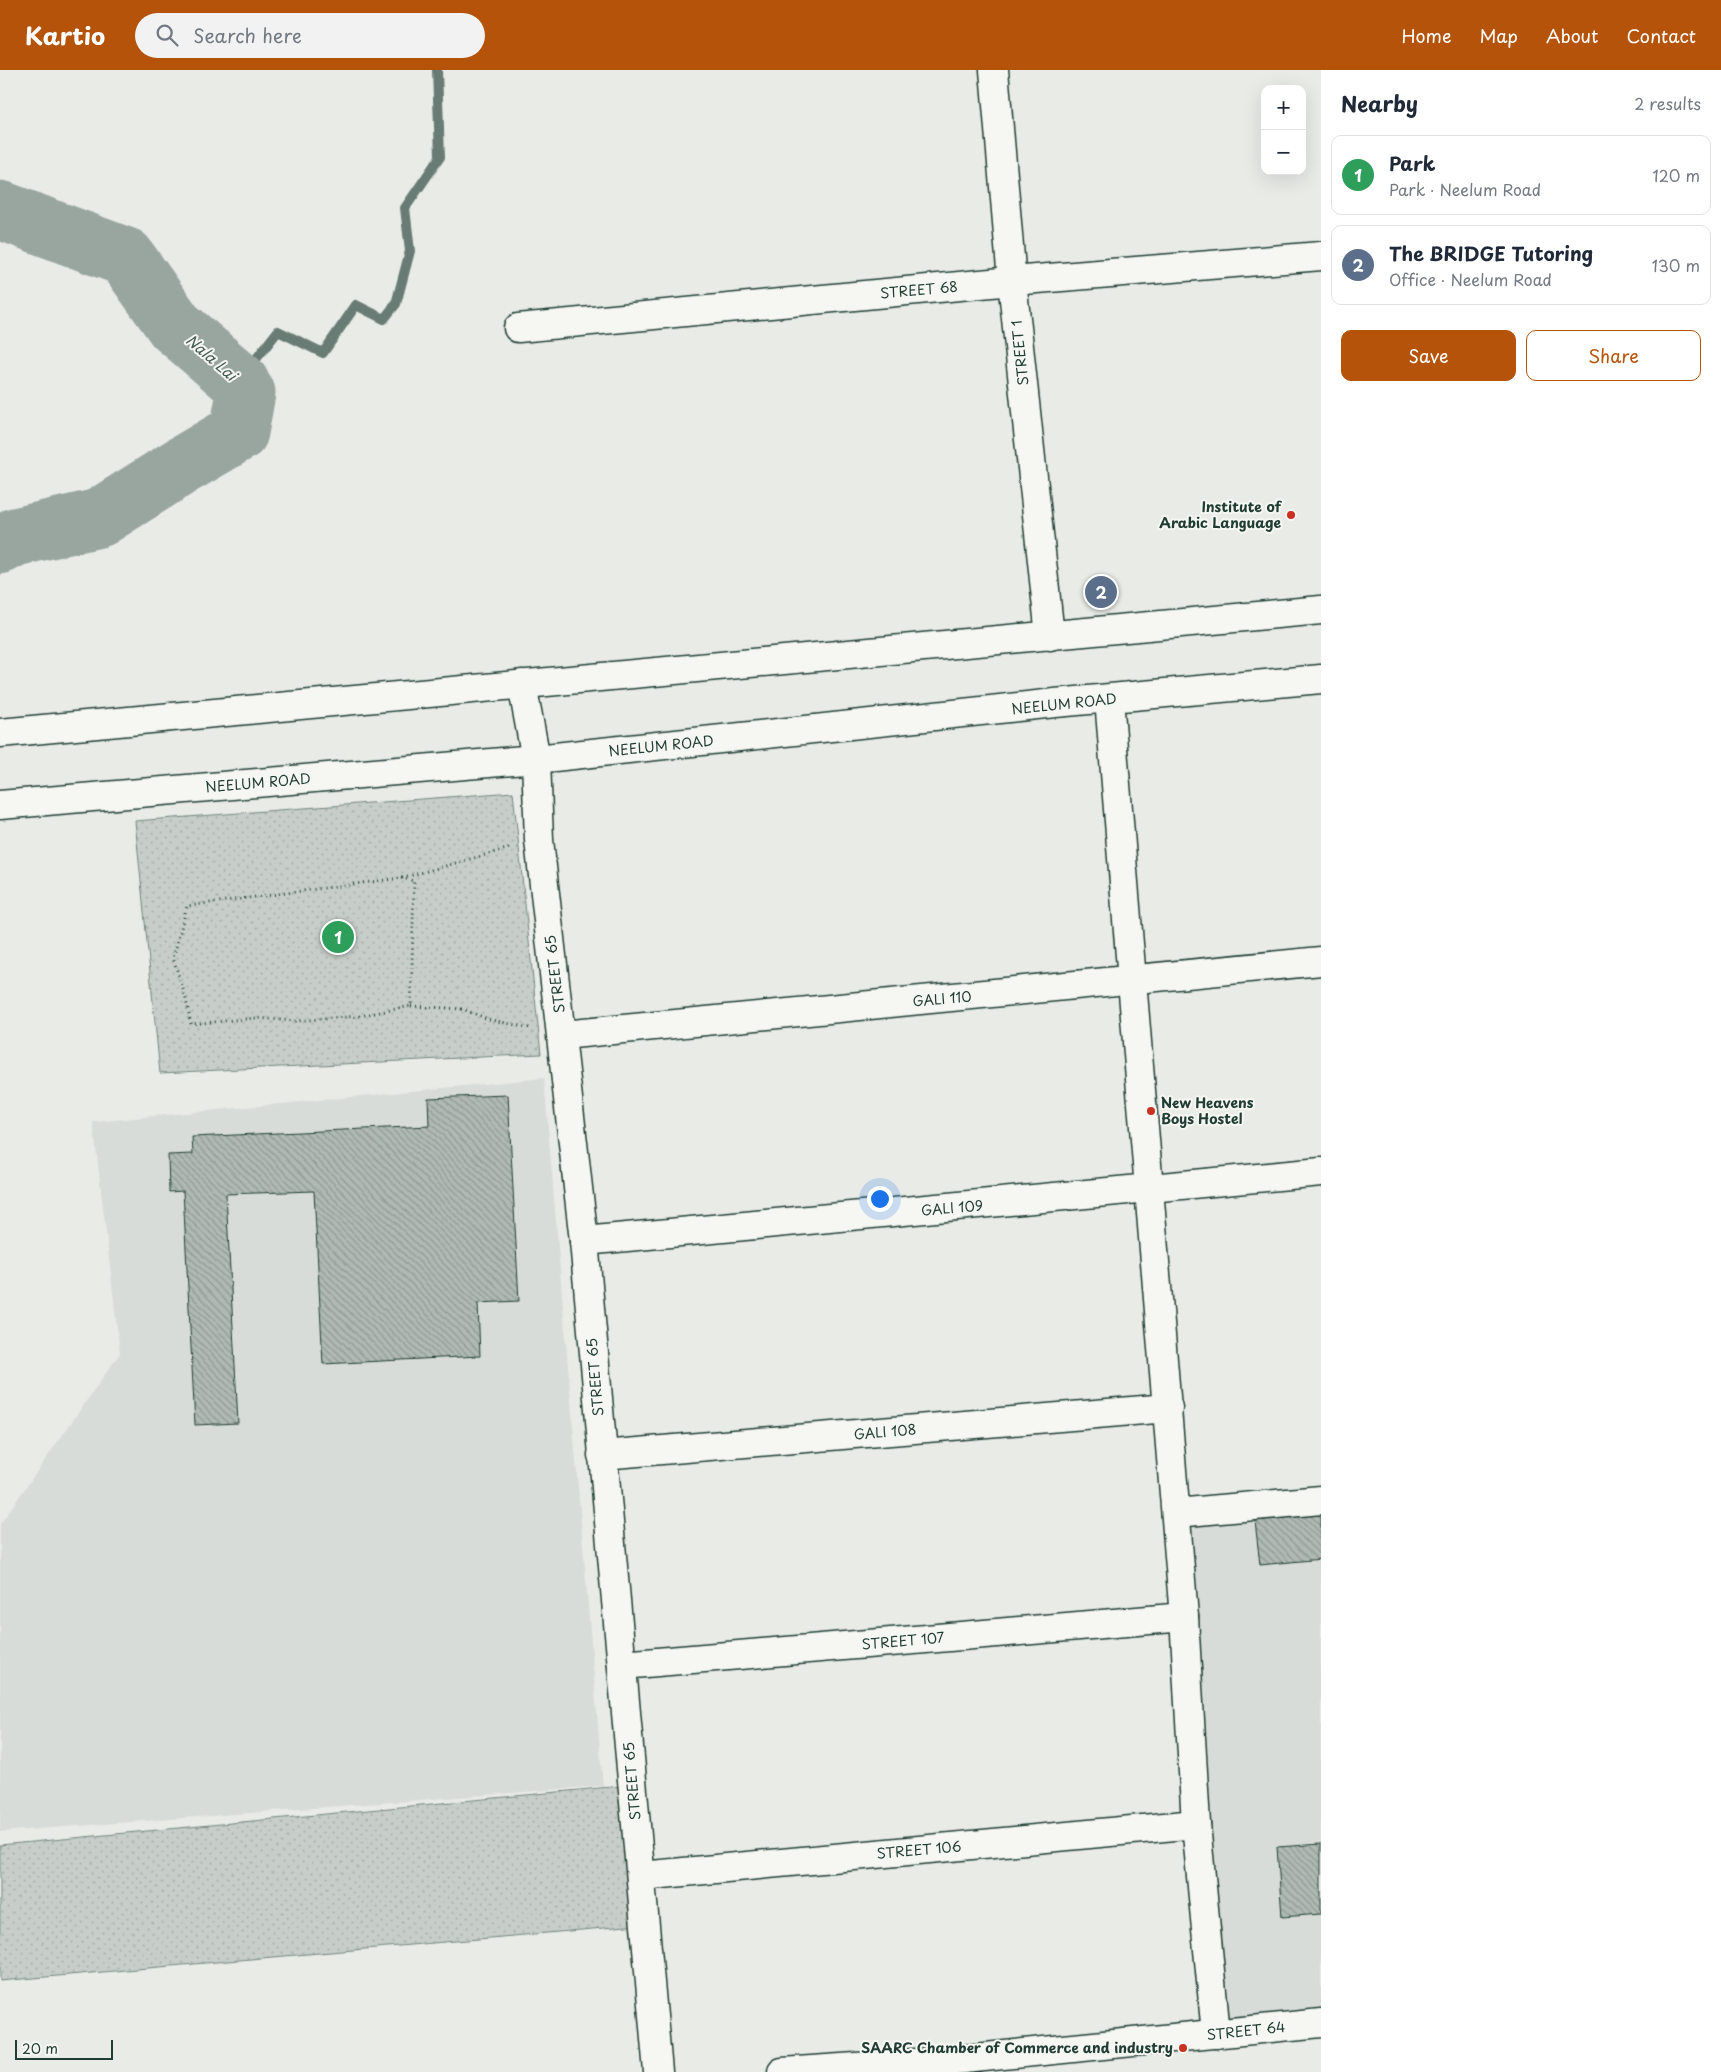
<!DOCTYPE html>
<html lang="en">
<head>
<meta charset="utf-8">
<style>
  body { margin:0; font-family:"Playpen Sans",sans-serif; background:#f2f2f3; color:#1f2937 }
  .controls { position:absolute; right:15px; top:15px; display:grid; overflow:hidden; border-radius:10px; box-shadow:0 5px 20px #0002 }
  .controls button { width:45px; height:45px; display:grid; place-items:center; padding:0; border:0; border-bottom:1px solid #e0e1e3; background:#fff; color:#1f2937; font:25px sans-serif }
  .scale { position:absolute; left:15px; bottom:12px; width:98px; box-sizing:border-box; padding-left:5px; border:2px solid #1f3d34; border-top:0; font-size:14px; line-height:18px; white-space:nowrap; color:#1f3d34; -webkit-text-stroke:4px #f6f6f2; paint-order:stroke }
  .you { position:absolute; left:879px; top:1128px; width:18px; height:18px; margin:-12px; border:4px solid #fff; border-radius:50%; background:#1a73e8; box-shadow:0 0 0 8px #1a73e833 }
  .badge { display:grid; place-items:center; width:32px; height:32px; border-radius:50%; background:#b45309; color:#fff; font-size:16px; font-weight:700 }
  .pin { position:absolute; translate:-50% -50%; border:2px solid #fff; box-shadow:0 1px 5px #0006 }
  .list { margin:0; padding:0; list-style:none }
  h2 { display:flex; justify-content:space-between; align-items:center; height:65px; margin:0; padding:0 20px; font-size:21px }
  h2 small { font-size:16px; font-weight:400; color:#747a83 }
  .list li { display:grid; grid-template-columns:32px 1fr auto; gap:15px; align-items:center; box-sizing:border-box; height:80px; margin:0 10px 10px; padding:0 10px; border:1px solid #e0e1e3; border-radius:10px }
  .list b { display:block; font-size:19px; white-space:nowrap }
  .list p { margin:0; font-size:16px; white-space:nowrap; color:#747a83 }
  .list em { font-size:16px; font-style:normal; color:#747a83 }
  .actions { display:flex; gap:10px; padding:15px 20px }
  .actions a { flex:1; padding:11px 0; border:1px solid #b45309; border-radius:10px; text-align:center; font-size:18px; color:#b45309 }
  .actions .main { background:#b45309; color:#fff }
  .icon { flex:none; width:28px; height:28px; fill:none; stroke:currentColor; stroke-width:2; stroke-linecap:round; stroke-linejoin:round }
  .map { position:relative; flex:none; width:1321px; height:2002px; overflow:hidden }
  header { display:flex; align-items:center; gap:30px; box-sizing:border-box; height:70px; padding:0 25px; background:#b45309; color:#fff }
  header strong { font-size:24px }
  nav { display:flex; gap:28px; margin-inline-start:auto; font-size:18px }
  .search { width:350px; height:45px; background:#f2f2f3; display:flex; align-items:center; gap:12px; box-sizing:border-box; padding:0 18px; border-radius:28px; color:#747a83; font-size:19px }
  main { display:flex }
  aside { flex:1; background:#fff }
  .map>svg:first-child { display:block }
  .built { fill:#d8dcd8 }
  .park { fill:url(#park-dots); stroke:#73867e }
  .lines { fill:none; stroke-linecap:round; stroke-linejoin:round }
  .stream { stroke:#687c75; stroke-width:10 }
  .river { stroke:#99a6a0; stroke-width:59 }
  .building { fill:url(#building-back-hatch); stroke:#1f3d34 }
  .minor-casing { stroke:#1f3d34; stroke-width:31 }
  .major-casing { stroke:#1f3d34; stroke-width:31 }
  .path { stroke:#1f3d34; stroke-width:3; stroke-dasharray:1 4; stroke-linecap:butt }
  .minor { stroke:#f6f6f2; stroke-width:28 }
  .major { stroke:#f6f6f2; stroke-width:28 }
  .poi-dot { fill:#c8321e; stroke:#f6f6f2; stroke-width:2 }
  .labels { text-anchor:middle; stroke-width:4; stroke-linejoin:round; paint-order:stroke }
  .street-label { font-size:14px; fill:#1f3d34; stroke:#f6f6f2 }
  .poi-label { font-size:14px; font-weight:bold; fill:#1f3d34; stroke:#f6f6f2; text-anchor:end }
  .water-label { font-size:15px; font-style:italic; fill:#445c54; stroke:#f6f6f2 }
</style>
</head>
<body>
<header>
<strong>Kartio</strong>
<div class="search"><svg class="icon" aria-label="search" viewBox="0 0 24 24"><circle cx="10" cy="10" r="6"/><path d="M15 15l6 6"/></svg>Search here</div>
<nav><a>Home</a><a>Map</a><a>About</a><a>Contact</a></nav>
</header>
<main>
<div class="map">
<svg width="1321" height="2002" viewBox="0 0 1321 2002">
  <defs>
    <pattern id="park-dots" width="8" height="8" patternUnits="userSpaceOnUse" patternTransform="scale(1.25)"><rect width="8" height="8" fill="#c7cec9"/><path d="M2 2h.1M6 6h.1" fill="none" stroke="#aab2ad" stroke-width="1.8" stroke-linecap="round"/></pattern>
    <pattern id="building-back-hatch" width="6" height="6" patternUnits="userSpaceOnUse" patternTransform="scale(1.25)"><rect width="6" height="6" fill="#b0bab5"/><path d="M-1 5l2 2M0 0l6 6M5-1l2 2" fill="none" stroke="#8f9894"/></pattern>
  </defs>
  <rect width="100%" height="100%" fill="#e9ebe7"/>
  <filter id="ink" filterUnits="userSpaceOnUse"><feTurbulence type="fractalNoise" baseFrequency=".02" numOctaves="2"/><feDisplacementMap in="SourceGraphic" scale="10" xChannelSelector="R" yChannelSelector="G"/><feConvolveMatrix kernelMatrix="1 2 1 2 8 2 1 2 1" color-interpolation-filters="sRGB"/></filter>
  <g filter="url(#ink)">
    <!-- built -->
    <g class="built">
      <path d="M544,1008L603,1716L0,1762V1454L120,1283L93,1052Z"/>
      <path d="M1321,1437V1944L1221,1953L1186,1448Z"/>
    </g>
    <!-- park -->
    <g class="park">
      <path d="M513,722L541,984L160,1003L135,751Z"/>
      <path d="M621,1716L638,1855L0,1911V1775Z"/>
    </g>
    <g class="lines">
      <!-- stream -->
      <path class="stream" d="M239,311L278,261L323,283L356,235L384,249L396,234L410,181L405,138L440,87L437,0"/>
      <!-- river -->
      <path class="river" d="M0,140L126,187L175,256L239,311L246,323L239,362L183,395L99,448L15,467L0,475"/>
    </g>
    <!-- building -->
    <g class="building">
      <path d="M508,1025L519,1231L478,1233L480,1286L323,1294L314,1121L226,1124L238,1353L195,1355L183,1121L169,1122L168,1085L193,1084L192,1067L429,1056L428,1028Z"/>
      <path d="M1321,1444V1489L1260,1495L1255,1451Z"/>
      <path d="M1321,1774V1844L1282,1847L1277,1777Z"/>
    </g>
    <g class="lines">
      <defs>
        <g id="minor">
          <path d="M994,0L1012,211L1050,566"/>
          <path d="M518,258L1012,211L1321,186"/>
          <path d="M522,614L536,689L539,770L584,1171L658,2002"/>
          <path d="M1109,629L1184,1547L1196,1754L1216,1964"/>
          <path d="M562,965L1321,891"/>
          <path d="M584,1171L1321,1102"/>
          <path d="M602,1385L1168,1338"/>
          <path d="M1176,1443L1321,1430"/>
          <path d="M622,1595L1184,1547"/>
          <path d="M641,1806L1196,1754"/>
          <path d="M782,2002L945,1991L1321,1953"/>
        </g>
        <g id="major">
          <path d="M0,663L1321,540"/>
          <path d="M0,735L536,689L1055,633L1321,609"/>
        </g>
      </defs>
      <!-- minor casing -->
      <use href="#minor" class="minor-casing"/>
      <!-- major casing -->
      <use href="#major" class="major-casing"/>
      <!-- path -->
      <g class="path">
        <path d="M401,808L414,811L411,936L360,946L295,951L256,948L191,954L185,925L173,888L187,836Z"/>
        <path d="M402,808L510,778"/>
        <path d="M411,936L462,939L491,950L530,958"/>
      </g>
      <!-- minor -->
      <use href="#minor" class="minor"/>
      <!-- major -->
      <use href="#major" class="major"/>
    </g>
  </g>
  <!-- markers -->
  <g class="poi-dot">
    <circle cx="1291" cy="445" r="5"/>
    <circle cx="1151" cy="1041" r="5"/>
    <circle cx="1183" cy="1978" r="5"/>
  </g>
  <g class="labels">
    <!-- street labels -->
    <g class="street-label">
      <text transform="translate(919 220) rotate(-5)" y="5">STREET 68</text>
      <text transform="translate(1020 283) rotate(-96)" y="5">STREET 1</text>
      <text transform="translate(1064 634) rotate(-6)" y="5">NEELUM ROAD</text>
      <text transform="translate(661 676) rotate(-6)" y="5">NEELUM ROAD</text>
      <text transform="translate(258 713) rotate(-5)" y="5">NEELUM ROAD</text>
      <text transform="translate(555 904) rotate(-97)" y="5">STREET 65</text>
      <text transform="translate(942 929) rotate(-5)" y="5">GALI 110</text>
      <text transform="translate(952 1138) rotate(-5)" y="5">GALI 109</text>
      <text transform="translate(595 1307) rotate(-95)" y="5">STREET 65</text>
      <text transform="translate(885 1362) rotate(-5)" y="5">GALI 108</text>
      <text transform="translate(903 1571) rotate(-5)" y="5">STREET 107</text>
      <text transform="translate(632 1711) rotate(-95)" y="5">STREET 65</text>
      <text transform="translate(919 1780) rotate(-5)" y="5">STREET 106</text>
      <text transform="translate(1246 1961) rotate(-6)" y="5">STREET 64</text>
    </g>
    <!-- poi labels -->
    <g class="poi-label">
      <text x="1281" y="442">Institute of<tspan x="1281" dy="16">Arabic Language</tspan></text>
      <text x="1161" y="1038" text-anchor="start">New Heavens<tspan x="1161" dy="16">Boys Hostel</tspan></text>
      <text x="1173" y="1983">SAARC Chamber of Commerce and industry</text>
    </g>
    <!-- water labels -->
    <g class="water-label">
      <text transform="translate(211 288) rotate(41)" y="5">Nala Lai</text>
    </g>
  </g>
</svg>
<div class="controls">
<button>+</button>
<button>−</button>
</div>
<div class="scale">20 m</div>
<div class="you"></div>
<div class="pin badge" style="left:338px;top:867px;background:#2e9e5b">1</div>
<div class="pin badge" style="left:1101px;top:522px;background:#5c6f8a">2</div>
</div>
<aside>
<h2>Nearby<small>2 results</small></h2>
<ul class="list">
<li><span class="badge" style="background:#2e9e5b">1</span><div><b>Park</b><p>Park · Neelum Road</p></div><em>120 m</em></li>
<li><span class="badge" style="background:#5c6f8a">2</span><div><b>The BRIDGE Tutoring</b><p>Office · Neelum Road</p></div><em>130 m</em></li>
</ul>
<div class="actions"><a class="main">Save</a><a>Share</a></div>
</aside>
</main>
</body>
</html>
